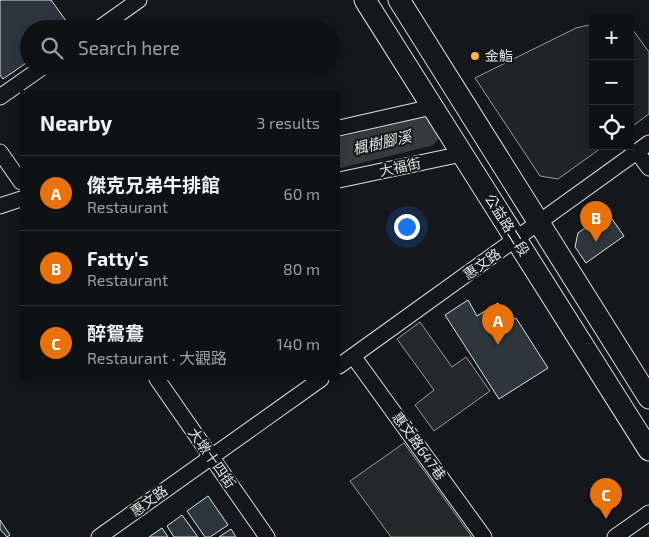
<!DOCTYPE html>
<html lang="en">
<head>
<meta charset="utf-8">
<style>
  body { margin:0; font-family:"Exo 2","Noto Sans TC",sans-serif; background:#1d2022; color:#f1f3f6 }
  .controls { position:absolute; right:15px; top:15px; display:grid; overflow:hidden; border-radius:0px; box-shadow:0 2px 12px #0003 }
  .controls button { width:45px; height:45px; display:grid; place-items:center; padding:0; border:0; border-bottom:1px solid #2f3234; background:#0f1215; color:#f1f3f6; font:25px sans-serif }
  .you { position:absolute; left:406px; top:226px; width:18px; height:18px; margin:-12px; border:4px solid #fff; border-radius:50%; background:#1a73e8; box-shadow:0 0 0 8px #1a73e833 }
  .badge { display:grid; place-items:center; width:32px; height:32px; border-radius:50%; background:#ffb74d; color:#fff; font-size:16px; font-weight:700 }
  .pin { position:absolute; translate:-50% -41px; filter:drop-shadow(0 1px 2px #0008) }
  .pin::after { content:''; position:absolute; top:26px; width:18px; height:15px; background:inherit; clip-path:polygon(0 0,100% 0,50% 100%) }
  .list { margin:0; padding:0; list-style:none }
  h2 { display:flex; justify-content:space-between; align-items:center; height:65px; margin:0; padding:0 20px; font-size:21px }
  h2 small { font-size:16px; font-weight:400; color:#9b9ea0 }
  .list li { display:grid; grid-template-columns:32px 1fr auto; gap:15px; align-items:center; box-sizing:border-box; height:75px; padding:0 20px; border-top:1px solid #2f3234 }
  .list b { display:block; font-size:19px; white-space:nowrap }
  .list p { margin:0; font-size:16px; white-space:nowrap; color:#9b9ea0 }
  .list em { font-size:16px; font-style:normal; color:#9b9ea0 }
  .icon { flex:none; width:28px; height:28px; fill:none; stroke:currentColor; stroke-width:2; stroke-linecap:round; stroke-linejoin:round }
  .map { position:relative; flex:none; width:649px; height:537px; overflow:hidden }
  .search { position:absolute; background:#0f1215; box-shadow:0 2px 12px #0003; left:20px; top:20px; width:320px; height:55px; display:flex; align-items:center; gap:12px; box-sizing:border-box; padding:0 18px; border-radius:28px; color:#9b9ea0; font-size:19px }
  .panel { position:absolute; background:#0f1215; box-shadow:0 2px 12px #0003; left:20px; top:90px; width:320px; height:290px; border-radius:0px }
  .map>svg:first-child { display:block }
  .green { fill:#202428; stroke:#939e99 }
  .parking { fill:#24282b; stroke:#939e99 }
  .lines { fill:none; stroke-linecap:round; stroke-linejoin:round }
  .river { stroke:#363b3e; stroke-width:30 }
  .building { fill:#2c363c; stroke:#d8e6dc }
  .street-casing { stroke:#d8e6dc; stroke-width:17 }
  .secondary-casing { stroke:#d8e6dc; stroke-width:23 }
  .street { stroke:#14181c; stroke-width:15 }
  .secondary { stroke:#14181c; stroke-width:21 }
  .poi-dot { fill:#ffb74d; stroke:#14181c; stroke-width:2 }
  .labels { text-anchor:middle; stroke-width:4; stroke-linejoin:round; paint-order:stroke }
  .poi-label { font-size:14px; fill:#d8e6dc; stroke:#14181c; text-anchor:start }
  .street-label { font-size:14px; fill:#d8e6dc; stroke:#14181c }
  .water-label { font-size:15px; font-style:italic; fill:#d8e6dc; stroke:#14181c }
</style>
</head>
<body>
<div class="map">
<svg width="649" height="537" viewBox="0 0 649 537">
  <rect width="100%" height="100%" fill="#14181c"/>
  <!-- green -->
  <g class="green">
    <path d="M593,24V146H604L558,179L540,176L475,78L576,28Z"/>
    <path d="M630,26L649,52V114L630,128Z"/>
  </g>
  <!-- parking -->
  <g class="parking">
    <path d="M420,322L452,367L466,357L490,391L434,431L415,405L434,390L397,339Z"/>
    <path d="M404,443L472,537H391L350,481Z"/>
  </g>
  <g class="lines">
    <!-- river -->
    <path class="river" d="M339,153L425,132"/>
  </g>
  <!-- building -->
  <g class="building">
    <path d="M0,0H51L72,29H29V61L3,79L0,75Z"/>
    <path d="M607,212L624,236L586,263L575,247L578,233Z"/>
    <path d="M468,300L477,316L498,303L510,322L516,318L548,368L499,399L445,315Z"/>
    <path d="M208,496L228,525L210,537H205L187,511Z"/>
    <path d="M182,515L198,537H174L167,526Z"/>
    <path d="M0,520L10,535L7,537L0,529Z"/>
    <path d="M162,528L168,537H149Z"/>
    <path d="M231,529L236,537H219Z"/>
  </g>
  <g class="lines">
    <defs>
      <g id="street">
        <path d="M98,29L139,0"/>
        <path d="M0,97L44,66"/>
        <path d="M339,128L432,107"/>
        <path d="M0,152L21,182"/>
        <path d="M637,152L649,168"/>
        <path d="M339,180L462,154"/>
        <path d="M0,206L21,199"/>
        <path d="M353,356L484,537"/>
        <path d="M339,366L649,143"/>
        <path d="M157,379L267,537"/>
        <path d="M99,537L321,379"/>
        <path d="M615,537L649,513"/>
      </g>
      <g id="secondary">
        <path d="M365,0L649,450"/>
        <path d="M399,0L649,398"/>
      </g>
    </defs>
    <!-- street casing -->
    <use href="#street" class="street-casing"/>
    <!-- secondary casing -->
    <use href="#secondary" class="secondary-casing"/>
    <!-- street -->
    <use href="#street" class="street"/>
    <!-- secondary -->
    <use href="#secondary" class="secondary"/>
  </g>
  <!-- markers -->
  <circle class="poi-dot" cx="475" cy="56" r="5"/>
  <g class="labels">
    <!-- poi labels -->
    <g class="poi-label">
      <text x="485" y="61">金鮨</text>
    </g>
    <!-- street labels -->
    <g class="street-label">
      <text transform="translate(400 167) rotate(-12)" y="5">大福街</text>
      <text transform="translate(507 225) rotate(58)" y="5">公益路二段</text>
      <text transform="translate(482 264) rotate(-35)" y="5">惠文路</text>
      <text transform="translate(419 446) rotate(54)" y="5">惠文路647巷</text>
      <text transform="translate(212 458) rotate(55)" y="5">大墩十四街</text>
      <text transform="translate(149 501) rotate(-36)" y="5">惠文路</text>
    </g>
    <!-- water labels -->
    <g class="water-label">
      <text transform="translate(382 143) rotate(-13)" y="5">楓樹腳溪</text>
    </g>
  </g>
</svg>
<div class="controls">
<button>+</button>
<button>−</button>
<button><svg class="icon" aria-label="locate" viewBox="0 0 24 24"><circle cx="12" cy="12" r="6"/><path d="M12 2v4M12 18v4M2 12h4M18 12h4"/></svg></button>
</div>
<div class="you"></div>
<div class="pin badge" style="left:498px;top:345px;background:#e8710a">A</div>
<div class="pin badge" style="left:596px;top:242px;background:#e8710a">B</div>
<div class="pin badge" style="left:606px;top:519px;background:#e8710a">C</div>
<div class="search"><svg class="icon" aria-label="search" viewBox="0 0 24 24"><circle cx="10" cy="10" r="6"/><path d="M15 15l6 6"/></svg>Search here</div>
<section class="panel">
<h2>Nearby<small>3 results</small></h2>
<ul class="list">
<li><span class="badge" style="background:#e8710a">A</span><div><b>傑克兄弟牛排館</b><p>Restaurant</p></div><em>60 m</em></li>
<li><span class="badge" style="background:#e8710a">B</span><div><b>Fatty's</b><p>Restaurant</p></div><em>80 m</em></li>
<li><span class="badge" style="background:#e8710a">C</span><div><b>醉鴛鴦</b><p>Restaurant · 大觀路</p></div><em>140 m</em></li>
</ul>
</section>
</div>
</body>
</html>
